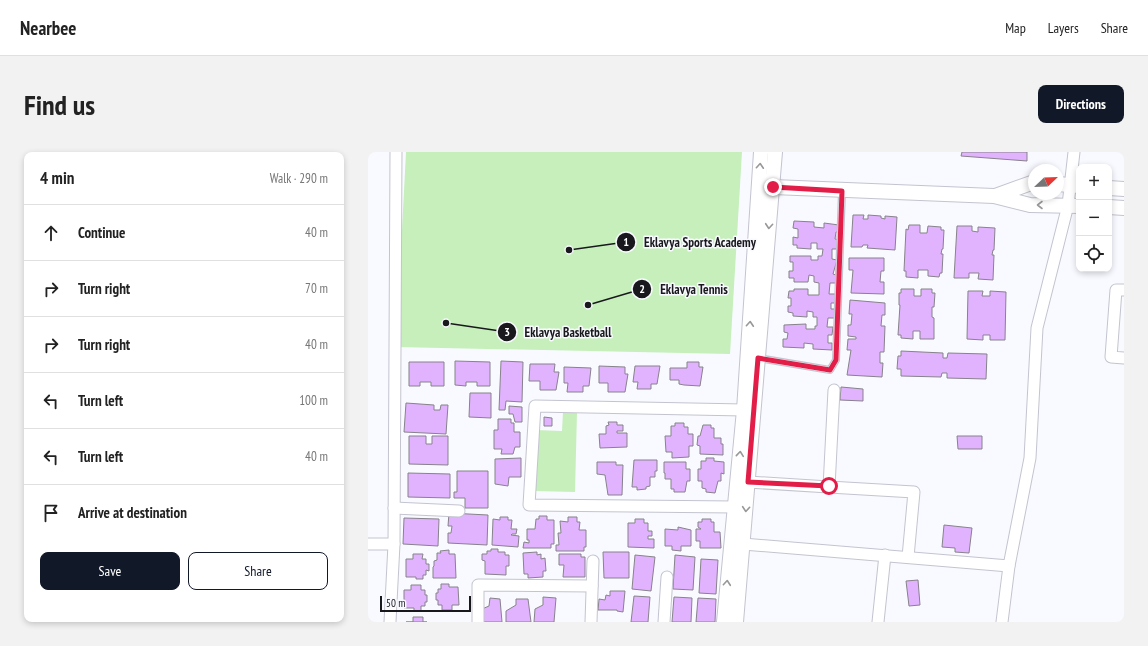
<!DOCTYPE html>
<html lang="en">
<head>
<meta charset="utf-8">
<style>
  body { margin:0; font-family:"PT Sans Narrow",sans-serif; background:#f2f2f2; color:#222 }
  .controls { position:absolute; right:12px; top:12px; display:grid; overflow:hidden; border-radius:8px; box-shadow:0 2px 6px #0003 }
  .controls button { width:36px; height:36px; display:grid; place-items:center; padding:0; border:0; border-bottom:1px solid #e0e0e0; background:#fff; color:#222; font:20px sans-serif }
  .compass { position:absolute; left:660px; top:12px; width:36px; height:36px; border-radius:50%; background:#fff; box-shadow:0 2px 6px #0003; rotate:67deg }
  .scale { position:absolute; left:12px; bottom:10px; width:91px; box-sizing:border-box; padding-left:4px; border:2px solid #19191d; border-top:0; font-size:11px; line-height:14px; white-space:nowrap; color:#19191d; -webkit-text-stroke:3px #f9faff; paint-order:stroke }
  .stop { position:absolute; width:12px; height:12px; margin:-9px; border:3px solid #e11d48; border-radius:50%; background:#fff }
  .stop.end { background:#e11d48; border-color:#fff; box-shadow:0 1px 4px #0008 }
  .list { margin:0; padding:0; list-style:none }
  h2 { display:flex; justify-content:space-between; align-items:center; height:52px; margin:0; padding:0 16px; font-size:17px }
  h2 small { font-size:13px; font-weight:400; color:#767676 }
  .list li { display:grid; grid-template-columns:26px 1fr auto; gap:12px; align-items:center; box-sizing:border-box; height:56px; padding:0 16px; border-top:1px solid #e0e0e0 }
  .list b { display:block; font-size:15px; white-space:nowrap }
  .list em { font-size:13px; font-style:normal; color:#767676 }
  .actions { display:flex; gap:8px; padding:12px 16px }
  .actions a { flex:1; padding:9px 0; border:1px solid #111827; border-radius:8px; text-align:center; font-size:14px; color:#111827 }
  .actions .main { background:#111827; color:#fff }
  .icon { flex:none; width:22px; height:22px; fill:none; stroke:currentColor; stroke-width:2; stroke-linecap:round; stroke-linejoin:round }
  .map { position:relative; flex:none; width:756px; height:470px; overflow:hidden; border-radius:8px }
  header { display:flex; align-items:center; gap:24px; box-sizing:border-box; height:56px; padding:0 20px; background:#fff; border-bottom:1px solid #e0e0e0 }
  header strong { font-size:19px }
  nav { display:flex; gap:22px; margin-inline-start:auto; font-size:14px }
  .intro { display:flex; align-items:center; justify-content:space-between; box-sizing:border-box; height:96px; padding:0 24px }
  h1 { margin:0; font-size:28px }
  .button { padding:10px 18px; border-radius:8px; background:#111827; color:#fff; font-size:14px; font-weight:700 }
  main { display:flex; gap:24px; padding:0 24px }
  aside { flex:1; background:#fff; border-radius:8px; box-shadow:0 2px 6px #0003 }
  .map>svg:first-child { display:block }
  .green { fill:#c6efbc }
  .building { fill:#e1b3fe; stroke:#87828b }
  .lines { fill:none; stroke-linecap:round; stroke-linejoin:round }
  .service-casing { stroke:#c3c4cf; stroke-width:8 }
  .minor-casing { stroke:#c3c4cf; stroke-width:13 }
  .tertiary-casing { stroke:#c3c4cf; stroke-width:16 }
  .service { stroke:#fff; stroke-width:5.5 }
  .minor { stroke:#fff; stroke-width:11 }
  .tertiary { stroke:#fff; stroke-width:14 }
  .oneway { stroke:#989899 }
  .route { stroke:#e11d48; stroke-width:5 }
  .leader { fill:none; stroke:#19191d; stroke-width:1.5 }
  .callout-dot { fill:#19191d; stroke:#f9faff; stroke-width:1.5 }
  .mark-label { font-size:12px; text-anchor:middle; font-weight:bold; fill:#fff }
  .callout-label { font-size:13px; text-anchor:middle; font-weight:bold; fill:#19191d; stroke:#f9faff; stroke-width:3; stroke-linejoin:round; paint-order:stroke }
</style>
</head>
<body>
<header>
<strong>Nearbee</strong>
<nav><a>Map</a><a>Layers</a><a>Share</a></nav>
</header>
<div class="intro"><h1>Find us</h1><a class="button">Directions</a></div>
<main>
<aside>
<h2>4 min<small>Walk · 290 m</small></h2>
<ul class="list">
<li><svg class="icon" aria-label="ahead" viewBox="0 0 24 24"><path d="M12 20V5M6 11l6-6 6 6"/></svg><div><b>Continue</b></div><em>40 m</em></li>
<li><svg class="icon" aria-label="right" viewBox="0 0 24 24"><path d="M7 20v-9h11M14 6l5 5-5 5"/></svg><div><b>Turn right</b></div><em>70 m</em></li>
<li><svg class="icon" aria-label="right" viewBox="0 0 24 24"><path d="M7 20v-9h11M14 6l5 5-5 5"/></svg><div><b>Turn right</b></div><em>40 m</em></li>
<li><svg class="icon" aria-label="left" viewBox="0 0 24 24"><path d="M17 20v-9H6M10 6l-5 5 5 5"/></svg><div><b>Turn left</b></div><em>100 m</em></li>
<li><svg class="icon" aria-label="left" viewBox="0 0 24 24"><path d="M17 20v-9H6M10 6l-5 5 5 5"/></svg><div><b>Turn left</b></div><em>40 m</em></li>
<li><svg class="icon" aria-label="arrive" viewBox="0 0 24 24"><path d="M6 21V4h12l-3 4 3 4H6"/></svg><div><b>Arrive at destination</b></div></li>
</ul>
<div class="actions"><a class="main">Save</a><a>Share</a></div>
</aside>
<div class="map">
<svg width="756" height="470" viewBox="0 0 756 470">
  <rect width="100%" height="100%" fill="#f9faff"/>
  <!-- green -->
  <g class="green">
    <path d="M38,0H374L362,202L28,195Z"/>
    <path d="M195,260H209L207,340L166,339L167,278L194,279Z"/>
  </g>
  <!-- building -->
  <g class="building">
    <path d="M594,0H659V9L593,4Z"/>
    <path d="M485,63H496L495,67H500V63L513,64V66L517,67V64L529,65L527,98L499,96L500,93H495L494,95H483Z"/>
    <path d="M426,69L446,70V75L456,76V71L471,73V80H468L467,87L471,88L470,97H464V107L469,108L465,122L468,123V131H462L461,142H469L468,151H463V157H468V166H460L459,175H465L464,183H460V191H464V198L445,197V192L436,191V196L415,195V187H419L420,181L416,180V173L438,172V177H447V174H449V165H445V160L439,159V165L425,164V161L420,160V154H423V146H420L421,139H426V137H440V143H451V131L446,130V124L441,123L440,130H426V126H421V119H425V110H422V104H443V108H450V104H454L455,97H449V91H443V97L429,96V93H425V85L430,86V77L425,76Z"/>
    <path d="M541,73H552V81H559L560,74L573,75V78H576L575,97H574L573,102H575L574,121H572L571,125L560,124V118H550V126L538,125V119H536L538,77L540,78Z"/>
    <path d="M589,74H604V79L610,80V75L627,76L626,98H625L624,103H626L625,128L610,127L611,121H601V126H586Z"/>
    <path d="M481,106H516V119H513L512,130H516V142L483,141L485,118H481Z"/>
    <path d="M533,137H546V144H553V137H564V141H567L566,155H564V165L566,166V187H552V179H545V187L533,186V183H530L532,153H531V141H533Z"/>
    <path d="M600,139H615L614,144H622V139L638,140L637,188H622V183H615V188L599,187Z"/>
    <path d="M482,148L517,151V163H514L513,174H517L516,200H512V211H515L514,225L479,223L483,198H479L480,187H488V185L480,184V173H483L484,162H481Z"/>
    <path d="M533,199L575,201V206H579L580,201L619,202L618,227L579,226V221H574L573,225L533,224V217H529L530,204H533Z"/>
    <path d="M87,209L122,210V234H109V230H98V234L87,233Z"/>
    <path d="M133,209L155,210L154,250L138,249L137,258H131Z"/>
    <path d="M41,210H76V234H63V230H52V234H41Z"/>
    <path d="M319,210H331V215H335L332,234L316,233L311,232V228H302V216H319Z"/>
    <path d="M162,212H187L186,220H191L188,238H172V229H161Z"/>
    <path d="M231,214L257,215V222H260L257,240H240V231H231Z"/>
    <path d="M267,214H292L289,232H283V237H269L270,230H265Z"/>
    <path d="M196,215L223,216L221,234H215V240H199L200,231H196Z"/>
    <path d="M473,235L495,237V249L472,248Z"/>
    <path d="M102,241H123V266L101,265Z"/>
    <path d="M38,251L66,253V258H72L73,253H80L78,282L36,280Z"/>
    <path d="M141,254L154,255V270H147L145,262H141Z"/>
    <path d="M176,265L184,266V274H176Z"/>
    <path d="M130,267H143V271H146V280H152V295H147L145,302H133L134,297H126V278H130Z"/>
    <path d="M240,270H249V273H255V279H249V281H259V295L232,296L231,282H238V274L241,273Z"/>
    <path d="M307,271H316V275H320V282H325V294H321V305L304,306V300H298L297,284H303V274H307Z"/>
    <path d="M335,273H343V276H346V286H353V292H355V303L332,302V294L329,293L330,284H332Z"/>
    <path d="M41,284H58V292H64V284H80V313L41,312Z"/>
    <path d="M589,284H614V297H590Z"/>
    <path d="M153,306V325H141L140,334L127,332V307Z"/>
    <path d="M338,306H346V309L356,310V322L353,321V329H350L347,341L338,340V337L334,336V329H330V317H333V309H338Z"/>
    <path d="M266,308H289V319H287V325H282V334L278,335V337L269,338V335H264Z"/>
    <path d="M229,310H248V313H255L254,343H240L237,323L229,322Z"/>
    <path d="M296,310H318V317H322V329H319L317,340H306V337H303V327H297V321H296Z"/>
    <path d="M89,319H120V356H97V346H86V340H89Z"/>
    <path d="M40,321L82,322V346L40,345Z"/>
    <path d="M81,361L120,363L119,393L80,391V381H83L84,374H80Z"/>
    <path d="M171,364H179V368H186V392H183V396H155L156,390L161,391V388H159V377H167L168,367H171Z"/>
    <path d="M132,365H140V368H144L143,377H149L148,382H144L143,383L151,384L150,395L124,393L125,367L132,368Z"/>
    <path d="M200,365H209V370H212L211,378H218V395H216V399H188V393H191L190,381H193L192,369L200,370Z"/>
    <path d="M36,366L71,367L70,394L35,392Z"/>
    <path d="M267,367H276V371H280V379H284V384H280V387H286V396L260,395V371H267Z"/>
    <path d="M334,367H343V370H346V380H352L353,396H332V389H328V377H333L330,375V370H334Z"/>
    <path d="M576,373L604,376L601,401L587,400V396L574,395Z"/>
    <path d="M310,375L323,378V394H313V399L304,398V394H297V377L310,378Z"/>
    <path d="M123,397H130V400H137V403H141V414H138V423L117,422V409L114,408V402H119V399H123Z"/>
    <path d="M81,398V402H87L88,426H65V415L66,414V409L69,408V401H73L72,399Z"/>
    <path d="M169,400V403L173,402V407L177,406L178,419H175V425L160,426V422H156L155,401Z"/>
    <path d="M235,400H261V426H236Z"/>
    <path d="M45,402H55L54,407H58V412H61V419L58,418V423H55V427H48V425H38V407H45Z"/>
    <path d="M191,402H213V405H217V425H195L196,413H191Z"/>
    <path d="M267,403L287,405L283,439L264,437Z"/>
    <path d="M307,403L327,405L325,438L305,437Z"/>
    <path d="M333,407L350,408L348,442L331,441Z"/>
    <path d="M550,428L552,453L541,454L538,429Z"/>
    <path d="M73,432H81V435H90L91,453H84V458H74V453H70V448H68V441H70V437H73Z"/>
    <path d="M43,433H53V438H57V443H59V450H57V454H53V459H46V456H36V438H43Z"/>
    <path d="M242,439H257L255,460L249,459V458H230L231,447L237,448L238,443L242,444Z"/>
    <path d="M266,444L282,445L280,470H263Z"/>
    <path d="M175,445L188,446L186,470H166L167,457L175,453Z"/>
    <path d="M306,445L324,446L323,470H304Z"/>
    <path d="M122,446L132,447L134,470H114V457L121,454Z"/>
    <path d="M330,446L348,447L347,470H328Z"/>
    <path d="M148,447H160L163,470H138V459L148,453Z"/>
    <path d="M45,465H55V470H59H38H45Z"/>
  </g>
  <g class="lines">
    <defs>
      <path id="service" d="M390,206L462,218L468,208L474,39"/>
      <g id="minor">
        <path d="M756,138H748L743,205L756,206"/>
        <path d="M466,238L461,335L546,340L540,405"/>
        <path d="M380,330L461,335"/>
        <path d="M366,355L161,353L167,254L376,258"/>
        <path d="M26,356L91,359"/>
        <path d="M0,392H26L22,470"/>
        <path d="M26,392L28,0"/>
        <path d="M375,392L641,414"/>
        <path d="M110,470V433L224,434"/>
        <path d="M223,470L225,409"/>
        <path d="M296,470L299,425"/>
        <path d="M510,470L517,403"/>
        <path d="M634,470L641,414L662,306L669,176L700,53L706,0"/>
      </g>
      <g id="tertiary">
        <path d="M690,32L711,34"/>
        <path d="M405,35L626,44L662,53L711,54"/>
        <path d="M741,36L756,37"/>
        <path d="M627,44L666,30"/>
        <path d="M741,55L756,56"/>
        <path d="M356,470L376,258L393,0"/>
        <path d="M368,470L407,0"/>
      </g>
    </defs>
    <!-- service casing -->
    <use href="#service" class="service-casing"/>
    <!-- minor casing -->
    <use href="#minor" class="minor-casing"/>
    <!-- tertiary casing -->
    <use href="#tertiary" class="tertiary-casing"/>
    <!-- service -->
    <use href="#service" class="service"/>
    <!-- minor -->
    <use href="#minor" class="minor"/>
    <!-- tertiary -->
    <use href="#tertiary" class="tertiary"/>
  </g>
  <!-- one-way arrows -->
  <defs><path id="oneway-chevron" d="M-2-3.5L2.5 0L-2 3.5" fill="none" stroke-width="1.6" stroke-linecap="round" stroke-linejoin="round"/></defs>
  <g class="oneway">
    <use href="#oneway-chevron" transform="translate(392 14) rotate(-86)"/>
    <use href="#oneway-chevron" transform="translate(672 53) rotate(-180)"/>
    <use href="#oneway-chevron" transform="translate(401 74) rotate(95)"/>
    <use href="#oneway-chevron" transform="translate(382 172) rotate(-86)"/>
    <use href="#oneway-chevron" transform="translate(372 302) rotate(-84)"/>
    <use href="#oneway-chevron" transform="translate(378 357) rotate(95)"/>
    <use href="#oneway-chevron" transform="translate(359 431) rotate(-85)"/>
  </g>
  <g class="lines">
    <!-- route -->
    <path class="route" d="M405,35L474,39L468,208L462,218L390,206L380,330L461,334"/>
  </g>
  <!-- callouts -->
  <path class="leader" d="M201 98L258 90M220 153L274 137M78 171L139 180"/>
  <g class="callout-dot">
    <circle cx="201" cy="98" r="4"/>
    <circle cx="220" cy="153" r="4"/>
    <circle cx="78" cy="171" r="4"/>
    <circle cx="258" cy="90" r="10"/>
    <circle cx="274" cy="137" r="10"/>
    <circle cx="139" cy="180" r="10"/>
  </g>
  <g class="mark-label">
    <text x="258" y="94">1</text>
    <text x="274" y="141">2</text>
    <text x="139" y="184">3</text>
  </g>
  <g class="callout-label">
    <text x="332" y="95">Eklavya Sports Academy</text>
    <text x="326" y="142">Eklavya Tennis</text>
    <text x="200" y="185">Eklavya Basketball</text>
  </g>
</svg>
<div class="controls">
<button>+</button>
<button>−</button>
<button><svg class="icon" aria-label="locate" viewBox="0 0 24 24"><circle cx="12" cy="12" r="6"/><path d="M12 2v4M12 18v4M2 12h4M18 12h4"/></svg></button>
</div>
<svg class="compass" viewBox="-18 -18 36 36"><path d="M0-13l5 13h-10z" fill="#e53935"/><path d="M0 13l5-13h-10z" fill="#767676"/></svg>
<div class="scale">50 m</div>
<div class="stop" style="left:461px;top:334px"></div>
<div class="stop end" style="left:405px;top:35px"></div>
</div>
</main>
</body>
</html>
